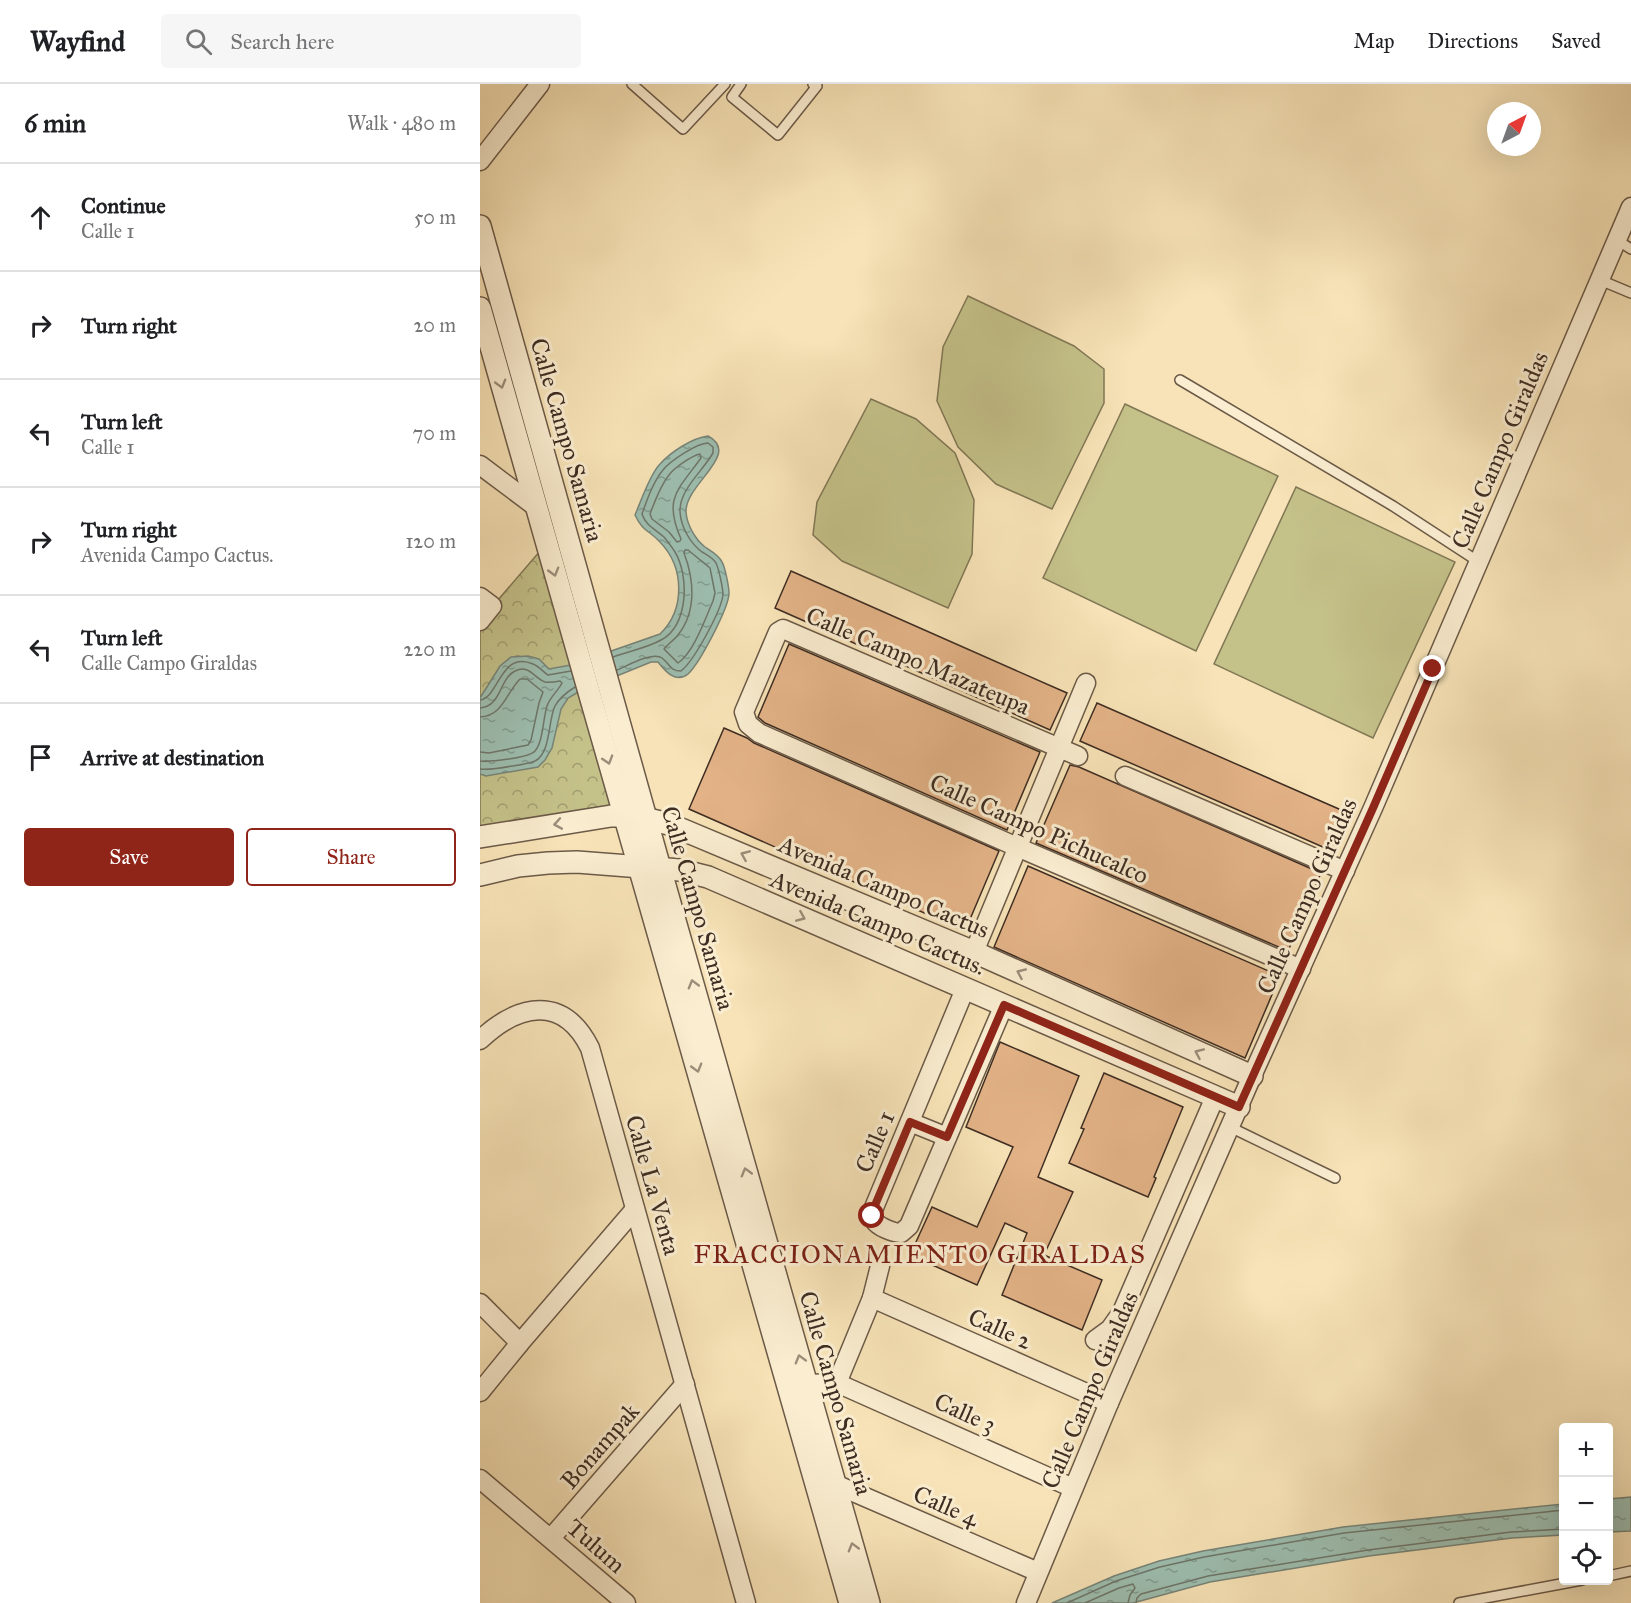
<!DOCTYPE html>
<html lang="en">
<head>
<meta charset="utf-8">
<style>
  body { margin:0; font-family:"IM FELL Great Primer",serif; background:#f6f6f6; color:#202124 }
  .controls { position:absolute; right:18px; bottom:18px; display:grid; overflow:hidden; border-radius:6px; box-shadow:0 6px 24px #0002 }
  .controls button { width:54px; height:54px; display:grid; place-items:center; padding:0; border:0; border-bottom:2px solid #e0e0e0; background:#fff; color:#202124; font:30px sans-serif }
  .compass { position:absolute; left:1007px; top:18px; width:54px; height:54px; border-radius:50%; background:#fff; box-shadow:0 6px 24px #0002; rotate:41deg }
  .stop { position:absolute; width:18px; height:18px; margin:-14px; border:4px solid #8f2418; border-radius:50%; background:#fff }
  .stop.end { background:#8f2418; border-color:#fff; box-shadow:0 2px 6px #0008 }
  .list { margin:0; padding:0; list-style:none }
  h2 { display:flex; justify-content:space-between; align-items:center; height:78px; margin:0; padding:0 24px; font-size:26px }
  h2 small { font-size:20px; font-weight:400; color:#757577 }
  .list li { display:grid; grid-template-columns:39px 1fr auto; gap:18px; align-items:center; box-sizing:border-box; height:108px; padding:0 24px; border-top:2px solid #e0e0e0 }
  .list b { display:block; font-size:22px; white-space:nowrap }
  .list p { margin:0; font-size:20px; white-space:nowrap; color:#757577 }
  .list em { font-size:20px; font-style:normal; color:#757577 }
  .actions { display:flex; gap:12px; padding:18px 24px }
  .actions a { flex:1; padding:14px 0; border:2px solid #8f2418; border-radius:6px; text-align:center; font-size:21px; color:#8f2418 }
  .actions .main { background:#8f2418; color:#fff }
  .icon { flex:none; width:33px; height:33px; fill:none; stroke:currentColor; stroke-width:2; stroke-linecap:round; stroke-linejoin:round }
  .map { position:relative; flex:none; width:1151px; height:1519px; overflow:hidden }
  header { display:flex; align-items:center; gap:36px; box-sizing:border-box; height:84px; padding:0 30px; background:#fff; border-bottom:2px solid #e0e0e0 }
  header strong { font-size:28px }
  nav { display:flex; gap:33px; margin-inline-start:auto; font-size:21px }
  .search { width:420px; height:54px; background:#f6f6f6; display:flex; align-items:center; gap:15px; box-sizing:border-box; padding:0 21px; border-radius:6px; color:#757577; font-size:22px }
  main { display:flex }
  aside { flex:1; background:#fff }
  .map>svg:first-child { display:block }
  .park { fill:url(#park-crowns); stroke:#817756; stroke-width:1.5 }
  .pitch { fill:#c4c189; stroke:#817756; stroke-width:1.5 }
  .water { fill:url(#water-ripples); stroke:#778478; stroke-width:1.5 }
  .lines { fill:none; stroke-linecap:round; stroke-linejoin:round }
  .shore { stroke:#6e766a; stroke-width:1.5 }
  .building { fill:#e3b387; stroke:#3e2d23; stroke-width:1.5 }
  .service-casing { stroke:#6c5a48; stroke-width:12 }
  .minor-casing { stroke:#6c5a48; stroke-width:21 }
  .tertiary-casing { stroke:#6c5a48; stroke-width:24 }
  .service { stroke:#faedd0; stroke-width:9 }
  .minor { stroke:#faedd0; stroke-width:18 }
  .tertiary { stroke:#faedd0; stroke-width:21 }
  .oneway { stroke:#9c8d7a }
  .route { stroke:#8f2418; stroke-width:8 }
  .labels { text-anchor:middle; stroke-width:6; stroke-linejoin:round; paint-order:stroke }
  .street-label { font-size:24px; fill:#3e2d23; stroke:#faedd0 }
  .neighbourhood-label { font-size:26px; letter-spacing:1.5px; fill:#7a1f14; stroke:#faedd0 }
</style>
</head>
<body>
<header>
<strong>Wayfind</strong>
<div class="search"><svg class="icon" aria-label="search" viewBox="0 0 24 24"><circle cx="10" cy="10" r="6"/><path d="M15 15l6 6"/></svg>Search here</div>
<nav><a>Map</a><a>Directions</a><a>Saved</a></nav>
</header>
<main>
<aside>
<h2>6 min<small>Walk · 480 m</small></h2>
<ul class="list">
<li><svg class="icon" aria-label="ahead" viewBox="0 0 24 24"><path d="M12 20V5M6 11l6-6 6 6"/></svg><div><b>Continue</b><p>Calle 1</p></div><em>50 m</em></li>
<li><svg class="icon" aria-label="right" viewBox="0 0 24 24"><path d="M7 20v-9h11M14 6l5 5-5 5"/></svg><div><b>Turn right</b></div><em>20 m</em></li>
<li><svg class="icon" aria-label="left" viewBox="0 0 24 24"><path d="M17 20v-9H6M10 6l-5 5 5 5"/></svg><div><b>Turn left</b><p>Calle 1</p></div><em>70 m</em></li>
<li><svg class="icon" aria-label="right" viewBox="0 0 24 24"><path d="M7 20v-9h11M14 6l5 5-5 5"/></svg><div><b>Turn right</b><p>Avenida Campo Cactus.</p></div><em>120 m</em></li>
<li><svg class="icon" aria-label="left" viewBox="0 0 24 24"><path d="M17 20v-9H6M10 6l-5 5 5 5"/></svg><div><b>Turn left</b><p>Calle Campo Giraldas</p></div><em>220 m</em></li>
<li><svg class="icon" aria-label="arrive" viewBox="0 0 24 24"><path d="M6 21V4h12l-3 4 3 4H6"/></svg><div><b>Arrive at destination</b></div></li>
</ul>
<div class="actions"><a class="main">Save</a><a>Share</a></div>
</aside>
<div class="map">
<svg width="1151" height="1519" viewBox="0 0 1151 1519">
  <defs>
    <pattern id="park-crowns" width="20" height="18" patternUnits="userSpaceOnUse" patternTransform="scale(1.5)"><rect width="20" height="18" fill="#c4c189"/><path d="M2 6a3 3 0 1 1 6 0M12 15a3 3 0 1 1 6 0" fill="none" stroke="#a19d70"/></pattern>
    <pattern id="water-ripples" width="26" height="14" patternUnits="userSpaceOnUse" patternTransform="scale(1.5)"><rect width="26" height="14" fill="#9dbeb0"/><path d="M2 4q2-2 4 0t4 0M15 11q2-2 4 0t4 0" fill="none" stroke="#819b8f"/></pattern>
  </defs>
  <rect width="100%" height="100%" fill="#f7e3b7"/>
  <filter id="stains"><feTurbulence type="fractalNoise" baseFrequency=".00333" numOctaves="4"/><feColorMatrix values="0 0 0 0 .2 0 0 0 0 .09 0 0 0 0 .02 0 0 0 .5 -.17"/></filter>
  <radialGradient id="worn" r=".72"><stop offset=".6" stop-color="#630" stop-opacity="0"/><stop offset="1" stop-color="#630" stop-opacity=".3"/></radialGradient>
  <!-- park -->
  <path class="park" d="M66,460L144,732L0,753V537Z"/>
  <!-- pitch -->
  <g class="pitch">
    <path d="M488,212L594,262L624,285V319L572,425L516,400L478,363L457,317L463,263Z"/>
    <path d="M391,315L436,335L475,369L494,416L492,470L468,524L362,477L333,451L337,418Z"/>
    <path d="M645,320L798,392L716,567L563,494Z"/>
    <path d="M816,403L975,478L893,654L734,580Z"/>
  </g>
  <!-- water -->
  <g class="water">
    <path d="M228,352C262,370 205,400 206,428C207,441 215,455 225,463C231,467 239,471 242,478C245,483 249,503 249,509C249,524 219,580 208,590C196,600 185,587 178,578H171L100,607L88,614L81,625L72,664L65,676L58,683L6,692L0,690V614L20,582L31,573L48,572L59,575L69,585L91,581L180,550C205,526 205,484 180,458C169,446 163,448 155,431C161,417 170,390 180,380C191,368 212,354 228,352Z"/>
    <path d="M1151,1413V1447L1129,1448V1415Z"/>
    <path d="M1083,1420V1451L1032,1454L889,1472L730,1498L653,1519H572L634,1492L679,1477L723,1467L863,1443Z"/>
  </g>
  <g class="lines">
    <!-- shore -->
    <g class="shore">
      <path d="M220,370L221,374C198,406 183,414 201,455L200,457L197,458L189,448L172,435L170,430C175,417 180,402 189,391C194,384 211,372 220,370Z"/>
      <path d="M208,466L230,484L235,509L233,517C225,535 214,568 198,579L184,565C188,560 194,556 198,551C217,527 214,495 204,469L205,466Z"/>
      <path d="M133,573C149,567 167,564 181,556C209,542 209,491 195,468C192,463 188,458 184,453C175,445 166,442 162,430C167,416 173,398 183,386C190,377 217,359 228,359L233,363V369C222,388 199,406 200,428C201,443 210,459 222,468C227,471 233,474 236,479C239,485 243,505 243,511C241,527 214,577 201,587C190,587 190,580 182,574C173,567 147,582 137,586"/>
      <path d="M0,616C19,614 20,566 53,580C59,582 63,588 68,591L91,587"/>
      <path d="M0,624C22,622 19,595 35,587C49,580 54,594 65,598C70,599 75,598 80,597L82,599C78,607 70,613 67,622C63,635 63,658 55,667C49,674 9,678 0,677"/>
      <path d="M0,633C23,632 26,609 40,595H47L63,608L59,619L51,656L48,661L9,669L0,668"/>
      <path d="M0,685C11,686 21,684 32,682C39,681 48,680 55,677C71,669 68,636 75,622C80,613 87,608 95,603"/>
      <path d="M587,1519L636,1497L680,1483L724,1473L864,1449L1084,1426"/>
      <path d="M605,1519L639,1504L653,1500L655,1504L650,1511L648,1519"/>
      <path d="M656,1519L657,1514L661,1510L728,1492L888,1466L1031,1448L1084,1445"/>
    </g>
  </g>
  <!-- building -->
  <g class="building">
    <path d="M311,487L587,609L570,646L295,524Z"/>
    <path d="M309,560L560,668L527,746L285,639L278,633Z"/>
    <path d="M617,619L868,729L852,767L600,657Z"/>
    <path d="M244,644L267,654L274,659L519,767L485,847L209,725Z"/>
    <path d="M590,681L599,683L841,789L808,867L556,759Z"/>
    <path d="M548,782L800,892L765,974L514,863Z"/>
    <path d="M520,958L599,992L558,1093L593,1108L564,1171L622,1196L602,1246L522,1211L547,1149L525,1139L497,1201L430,1171L452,1123L497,1143L533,1063L486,1043Z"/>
    <path d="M624,989L703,1023L674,1093L676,1094L668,1113L589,1079L604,1045L601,1044Z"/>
  </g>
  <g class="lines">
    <defs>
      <g id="service">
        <path d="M152,0L203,45L245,0"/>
        <path d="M261,0L252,13L298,51L337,2L333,0"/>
        <path d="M1137,156L1151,165"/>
        <path d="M1120,196L1151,209"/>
        <path d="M700,296L913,422L999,478"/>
        <path d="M750,1043L855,1094"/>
        <path d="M1128,1492L1151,1487"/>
        <path d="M979,1519L1102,1496"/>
      </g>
      <g id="minor">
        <path d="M0,77L60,0"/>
        <path d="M0,381L56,423"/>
        <path d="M0,513L12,522L0,537"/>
        <path d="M598,672L303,545L298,548L264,628L268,640L279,649L537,763L821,885"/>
        <path d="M645,692L865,787"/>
        <path d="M494,868L606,599"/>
        <path d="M485,905L393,1126C392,1130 391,1132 394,1136C398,1143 414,1149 421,1149L429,1142L524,921"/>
        <path d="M0,956C38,920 83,910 110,964L266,1519"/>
        <path d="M430,1038L467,1053"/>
        <path d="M392,1214L629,1319"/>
        <path d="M0,1219L40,1259"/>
        <path d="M615,1256L630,1245L642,1228L735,1013"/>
        <path d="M357,1299L392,1214L400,1182"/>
        <path d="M315,1303L327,1300L357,1299L593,1404"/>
        <path d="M0,1308L40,1259L155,1125"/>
        <path d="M0,1395L146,1519"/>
        <path d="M355,1400L558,1488"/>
        <path d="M71,1454L205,1300"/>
        <path d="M546,1519L629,1319L772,992L893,724L1151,123"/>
      </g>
      <g id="tertiary">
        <path d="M0,142L180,784L389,1519"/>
        <path d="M0,224C122,656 246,1087 370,1519"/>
        <path d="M0,753L131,732H155L189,740L494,868L772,992"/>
        <path d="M0,791L38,782L68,779L97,778L200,786L228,793L759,1023"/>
      </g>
    </defs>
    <!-- service casing -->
    <use href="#service" class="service-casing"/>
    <!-- minor casing -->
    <use href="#minor" class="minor-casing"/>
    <!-- tertiary casing -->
    <use href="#tertiary" class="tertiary-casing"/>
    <!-- service -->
    <use href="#service" class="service"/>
    <!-- minor -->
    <use href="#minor" class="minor"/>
    <!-- tertiary -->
    <use href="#tertiary" class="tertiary"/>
  </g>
  <!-- one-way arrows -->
  <defs><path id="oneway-chevron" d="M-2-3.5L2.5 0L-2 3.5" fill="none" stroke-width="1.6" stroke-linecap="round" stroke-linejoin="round" transform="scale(1.5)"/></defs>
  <g class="oneway">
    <use href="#oneway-chevron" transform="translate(21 300) rotate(74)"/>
    <use href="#oneway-chevron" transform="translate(74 488) rotate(74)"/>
    <use href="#oneway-chevron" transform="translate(128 676) rotate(73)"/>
    <use href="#oneway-chevron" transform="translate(78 740) rotate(170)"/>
    <use href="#oneway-chevron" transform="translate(265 771) rotate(-157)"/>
    <use href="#oneway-chevron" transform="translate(321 833) rotate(23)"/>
    <use href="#oneway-chevron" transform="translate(541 889) rotate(-156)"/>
    <use href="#oneway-chevron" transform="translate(213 900) rotate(-106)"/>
    <use href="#oneway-chevron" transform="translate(719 969) rotate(-156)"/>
    <use href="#oneway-chevron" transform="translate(217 984) rotate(74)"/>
    <use href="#oneway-chevron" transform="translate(266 1088) rotate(-106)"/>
    <use href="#oneway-chevron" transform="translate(320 1275) rotate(-106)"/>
    <use href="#oneway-chevron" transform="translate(373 1463) rotate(-106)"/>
  </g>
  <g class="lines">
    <!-- route -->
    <path class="route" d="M392,1132L393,1126L430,1038L467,1053L524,921L759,1023L893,724L953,585"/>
  </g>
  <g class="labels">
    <!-- street labels -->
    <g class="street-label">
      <text transform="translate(87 356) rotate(74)" y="8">Calle Campo Samaria</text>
      <text transform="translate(1020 366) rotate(-67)" y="8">Calle Campo Giraldas</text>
      <text transform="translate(438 577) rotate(23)" y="8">Calle Campo Mazateupa</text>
      <text transform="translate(559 745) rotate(24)" y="8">Calle Campo Pichucalco</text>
      <text transform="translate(404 803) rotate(23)" y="8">Avenida Campo Cactus</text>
      <text transform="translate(827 812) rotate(-66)" y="8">Calle Campo Giraldas</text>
      <text transform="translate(218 824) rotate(74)" y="8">Calle Campo Samaria</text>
      <text transform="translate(398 839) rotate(23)" y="8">Avenida Campo Cactus.</text>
      <text transform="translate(395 1058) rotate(-67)" y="8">Calle 1</text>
      <text transform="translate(173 1101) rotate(74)" y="8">Calle La Venta</text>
      <text transform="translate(520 1245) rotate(24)" y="8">Calle 2</text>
      <text transform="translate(610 1306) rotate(-67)" y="8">Calle Campo Giraldas</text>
      <text transform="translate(356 1309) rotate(74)" y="8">Calle Campo Samaria</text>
      <text transform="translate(485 1329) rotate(24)" y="8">Calle 3</text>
      <text transform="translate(120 1362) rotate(-49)" y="8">Bonampak</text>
      <text transform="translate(466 1422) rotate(23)" y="8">Calle 4</text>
      <text transform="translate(116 1462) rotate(41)" y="8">Tulum</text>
    </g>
    <!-- neighbourhood labels -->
    <g class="neighbourhood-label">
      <text x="440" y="1179">FRACCIONAMIENTO GIRALDAS</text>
    </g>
  </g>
  <rect width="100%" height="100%" filter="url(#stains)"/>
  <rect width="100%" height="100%" fill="url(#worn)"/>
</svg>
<div class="controls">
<button>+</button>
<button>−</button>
<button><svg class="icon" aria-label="locate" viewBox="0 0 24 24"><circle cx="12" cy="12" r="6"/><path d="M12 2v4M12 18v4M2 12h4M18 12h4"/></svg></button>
</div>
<svg class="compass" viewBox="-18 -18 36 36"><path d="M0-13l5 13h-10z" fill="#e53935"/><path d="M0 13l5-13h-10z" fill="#757577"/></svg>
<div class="stop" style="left:392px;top:1132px"></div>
<div class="stop end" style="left:953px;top:585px"></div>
</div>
</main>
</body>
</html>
